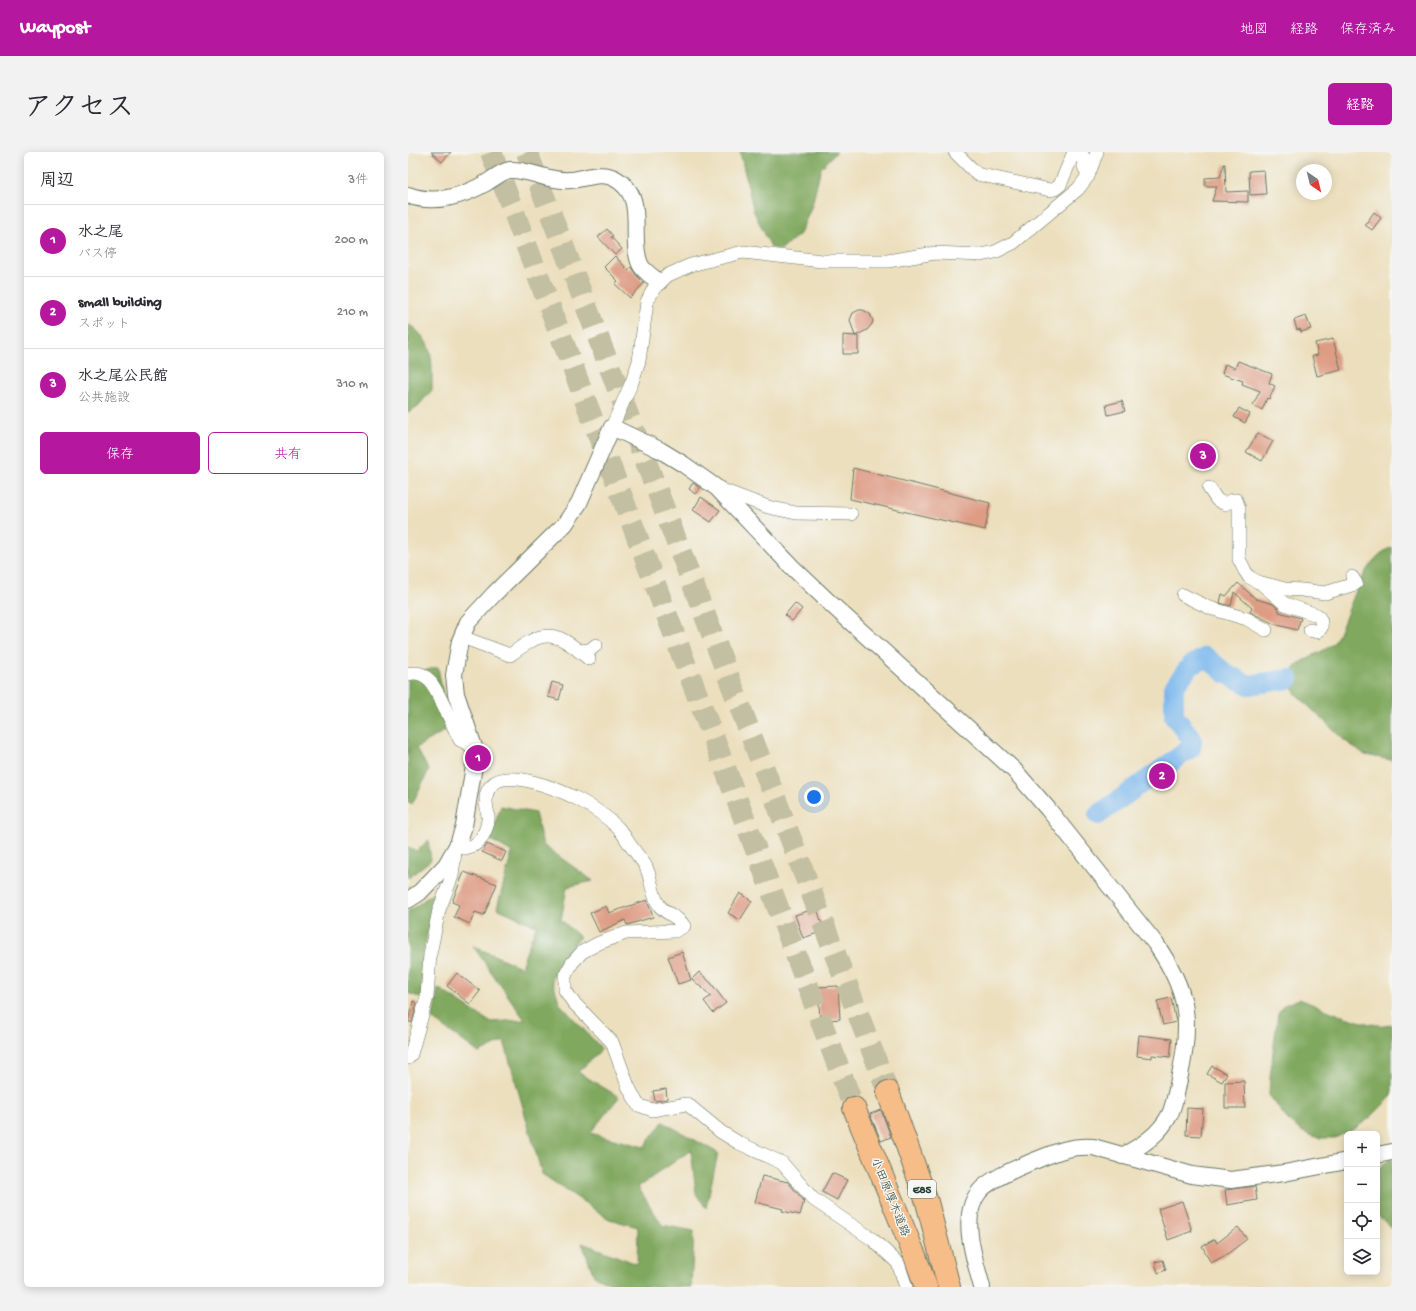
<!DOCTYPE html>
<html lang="ja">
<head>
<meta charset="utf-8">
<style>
	body { margin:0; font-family:"Gochi Hand","Klee One",sans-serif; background:#f2f2f3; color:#2b2b33 }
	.controls { position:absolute; right:12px; bottom:12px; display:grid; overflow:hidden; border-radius:6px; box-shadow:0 2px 10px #0003 }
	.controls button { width:36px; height:36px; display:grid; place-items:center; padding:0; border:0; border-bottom:1px solid #e1e1e2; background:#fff; color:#2b2b33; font:20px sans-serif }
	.compass { position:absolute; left:888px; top:12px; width:36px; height:36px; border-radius:50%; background:#fff; box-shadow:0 2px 10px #0003; rotate:145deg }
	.you { position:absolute; left:406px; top:645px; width:14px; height:14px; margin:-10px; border:3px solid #fff; border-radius:50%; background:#1a73e8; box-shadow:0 0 0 6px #1a73e833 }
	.badge { display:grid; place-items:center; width:26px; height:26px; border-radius:50%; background:#b5179e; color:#fff; font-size:13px; font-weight:700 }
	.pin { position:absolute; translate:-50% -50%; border:2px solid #fff; box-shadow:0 1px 4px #0006 }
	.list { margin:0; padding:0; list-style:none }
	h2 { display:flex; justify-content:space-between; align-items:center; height:52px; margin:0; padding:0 16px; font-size:17px }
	h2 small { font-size:13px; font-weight:400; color:#7c7c81 }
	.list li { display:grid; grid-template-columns:26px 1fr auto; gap:12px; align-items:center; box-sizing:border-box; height:72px; padding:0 16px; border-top:1px solid #e1e1e2 }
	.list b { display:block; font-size:15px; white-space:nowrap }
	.list p { margin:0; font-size:13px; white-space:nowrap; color:#7c7c81 }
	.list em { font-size:13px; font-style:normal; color:#7c7c81 }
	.actions { display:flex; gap:8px; padding:12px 16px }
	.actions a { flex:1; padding:9px 0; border:1px solid #b5179e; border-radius:6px; text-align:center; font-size:14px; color:#b5179e }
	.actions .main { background:#b5179e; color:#fff }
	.icon { flex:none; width:22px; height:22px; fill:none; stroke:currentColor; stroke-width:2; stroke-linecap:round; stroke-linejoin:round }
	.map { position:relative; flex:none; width:984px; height:1135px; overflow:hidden; border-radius:6px }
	header { display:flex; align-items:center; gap:24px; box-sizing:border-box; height:56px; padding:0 20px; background:#b5179e; color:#fff }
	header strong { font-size:19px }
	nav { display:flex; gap:22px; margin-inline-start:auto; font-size:14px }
	.intro { display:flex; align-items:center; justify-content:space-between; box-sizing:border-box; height:96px; padding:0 24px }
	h1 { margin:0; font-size:28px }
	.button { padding:10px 18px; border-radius:6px; background:#b5179e; color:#fff; font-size:14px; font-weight:700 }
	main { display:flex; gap:24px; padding:0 24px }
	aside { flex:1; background:#fff; border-radius:6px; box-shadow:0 2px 10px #0003 }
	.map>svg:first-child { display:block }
	.forest { fill:#80a85f; stroke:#50724a }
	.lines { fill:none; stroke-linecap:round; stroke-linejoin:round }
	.river { stroke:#7ab7ed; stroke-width:20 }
	.building { fill:#de9c85 }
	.trunk-tunnel { stroke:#c3bfa2; stroke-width:22; stroke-dasharray:22 11; stroke-linecap:butt }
	.minor-casing { stroke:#677664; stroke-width:14 }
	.tertiary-casing { stroke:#677664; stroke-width:18 }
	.trunk-casing { stroke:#677664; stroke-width:24 }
	.minor { stroke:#fff; stroke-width:13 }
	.tertiary { stroke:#fff; stroke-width:16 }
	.trunk { stroke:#f7bd88; stroke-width:22 }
	.labels { text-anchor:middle; stroke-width:3; stroke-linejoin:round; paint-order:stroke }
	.shield { fill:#f6f6f2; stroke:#60746d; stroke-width:1 }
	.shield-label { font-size:11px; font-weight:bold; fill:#1f3d34 }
	.street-label { font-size:12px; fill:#1f3d34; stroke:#f6f6f2 }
</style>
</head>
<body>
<header>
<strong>Waypost</strong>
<nav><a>地図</a><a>経路</a><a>保存済み</a></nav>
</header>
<div class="intro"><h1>アクセス</h1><a class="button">経路</a></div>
<main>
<aside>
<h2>周辺<small>3件</small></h2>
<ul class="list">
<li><span class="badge">1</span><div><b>水之尾</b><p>バス停</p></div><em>200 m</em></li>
<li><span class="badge">2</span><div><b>small building</b><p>スポット</p></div><em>210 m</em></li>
<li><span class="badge">3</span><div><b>水之尾公民館</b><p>公共施設</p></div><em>310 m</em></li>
</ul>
<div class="actions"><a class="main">保存</a><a>共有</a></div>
</aside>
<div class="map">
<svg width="984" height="1135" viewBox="0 0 984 1135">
	<rect width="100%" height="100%" fill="#f6f6f2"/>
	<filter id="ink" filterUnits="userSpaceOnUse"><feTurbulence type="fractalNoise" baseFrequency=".025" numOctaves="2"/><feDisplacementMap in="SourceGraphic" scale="8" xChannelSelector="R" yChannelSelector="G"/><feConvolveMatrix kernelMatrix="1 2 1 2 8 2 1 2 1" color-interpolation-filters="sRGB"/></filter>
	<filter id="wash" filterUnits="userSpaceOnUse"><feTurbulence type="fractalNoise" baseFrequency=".012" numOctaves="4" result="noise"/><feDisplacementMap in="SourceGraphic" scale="16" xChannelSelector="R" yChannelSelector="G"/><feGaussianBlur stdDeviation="0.9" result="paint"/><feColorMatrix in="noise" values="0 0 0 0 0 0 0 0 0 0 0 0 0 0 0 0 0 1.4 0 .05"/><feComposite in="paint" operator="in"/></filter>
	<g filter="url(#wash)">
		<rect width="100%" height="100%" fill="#ecdfbd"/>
		<g class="forest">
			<polygon points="332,0 429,0 413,16 404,53 392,82 372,98 363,95 346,60"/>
			<path d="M0 172C27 189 24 210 24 238L10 254 0 261Z"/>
			<path d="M984 395V608H983L957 603 936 588 887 541 881 527C883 523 885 517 888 514 896 505 921 499 927 489 943 461 951 408 984 395Z"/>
			<polygon points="30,515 35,543 46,573 8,596 21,618 4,652 0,650 0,523"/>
			<polygon points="93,654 127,661 135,693 185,729 159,735 153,768 172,785 155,804 144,828 152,852 194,897 170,920 211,945 182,981 236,995 255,970 310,1001 298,1056 288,1042 283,998 230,1035 254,1073 286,1079 283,1135 209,1135 186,1124 174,1091 229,1112 230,1075 201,1067 134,1022 96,889 71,901 25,867 30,836 82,870 117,868 65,794 113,815 128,774 89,756 104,700 81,687"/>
			<polygon points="20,688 23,708 0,726 0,695 9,699"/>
			<polygon points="33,735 24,759 15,802 13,846 0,841 0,759 7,755"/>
			<path d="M891 847C915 856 959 877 984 873V944L963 965 946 977 927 986H910L893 979 879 967 861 943 862 925 870 861 876 853Z"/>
			<polygon points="984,1006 984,1076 969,1063 969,1017"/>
		</g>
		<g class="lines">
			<polyline class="river" points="690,663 783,596 784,587 766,564 766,535 782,514 798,505 817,521 841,533 881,527"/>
		</g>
		<g id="blocks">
			<g class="building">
				<polygon points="23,0 43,0 34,10"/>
				<polygon points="816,12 817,12 818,40 840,39 840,50 804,49 809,34 797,34 797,26 812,25"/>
				<polygon points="856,18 858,42 842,43 841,19"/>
				<polygon points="966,60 973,66 964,78 957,73"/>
				<polygon points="199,77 205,84 203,85 214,97 207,103 190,85"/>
				<polygon points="207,104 220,118 223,115 228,123 236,131 222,146 207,132 210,129 196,115"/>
				<polygon points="451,158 455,158 462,162 465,169 464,172 459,178 447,184 450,184 450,202 435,202 435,183 447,184 442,168 445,161"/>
				<polygon points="898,164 903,177 893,180 892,177 889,178 886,168"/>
				<polygon points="925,187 933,218 909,224 904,204 910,203 907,191"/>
				<polygon points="830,209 864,222 861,231 867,234 861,247 859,246 854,258 845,253 852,239 834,232 835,229 814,222 817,212 827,216"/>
				<polygon points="714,249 717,259 700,263 698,253"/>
				<polygon points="831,256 842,262 837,271 826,265"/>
				<polygon points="850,281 865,289 854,309 838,300"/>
				<polygon points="804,295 802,313 786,310 790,297"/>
				<polygon points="445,316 582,351 577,378 442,347"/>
				<polygon points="285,331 292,336 287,342 281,337"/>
				<polygon points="293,345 312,358 303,370 285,358"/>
				<polygon points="830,431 848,447 865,452 871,458 871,460 893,466 889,478 866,472 842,460 844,456 826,440 823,454 812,451 814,442 818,444"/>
				<polygon points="387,451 394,457 384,469 377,463"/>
				<polygon points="144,530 155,533 151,548 140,545"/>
				<polygon points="79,692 98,700 94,709 74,700"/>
				<polygon points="56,720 89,732 76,763 67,760 62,772 46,765 51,753 44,750"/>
				<polygon points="332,741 344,749 332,768 320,761"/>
				<polygon points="239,748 245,765 219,773 217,768 191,780 182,761 198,754 201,761"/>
				<polygon points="409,756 416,779 395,786 387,763"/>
				<polygon points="274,800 283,828 270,832 260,805"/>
				<polygon points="291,820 303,831 318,851 305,861 296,849 303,844 284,827"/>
				<polygon points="49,821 72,839 62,852 39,834"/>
				<polygon points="430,834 432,867 412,869 410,835"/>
				<polygon points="763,846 768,870 755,873 749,849"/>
				<polygon points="5,849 9,851 4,871 0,869"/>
				<polygon points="731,883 764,887 762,905 744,903 744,906 729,904"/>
				<polygon points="804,914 819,922 814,930 799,922"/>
				<polygon points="836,929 837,956 817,956 817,930"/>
				<polygon points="258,937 259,947 247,949 245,939"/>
				<polygon points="779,956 795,957 793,984 778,983"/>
				<polygon points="473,958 483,985 473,989 462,962"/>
				<polygon points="424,1021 439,1028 429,1048 414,1040"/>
				<polygon points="354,1024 380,1030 396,1049 392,1063 374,1059 375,1057 347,1050"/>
				<polygon points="847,1034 849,1048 819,1053 817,1038"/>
				<polygon points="774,1049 784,1079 760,1088 750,1057"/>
				<polygon points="830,1075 839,1087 818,1103 803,1111 794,1094 807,1087 809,1091"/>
				<polygon points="755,1108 758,1118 750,1121 747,1110"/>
			</g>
		</g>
	</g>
	<g filter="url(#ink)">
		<use href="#blocks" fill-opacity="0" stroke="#677664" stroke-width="1"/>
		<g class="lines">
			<g class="trunk-tunnel">
				<polyline points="83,0 446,956"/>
				<polyline points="119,0 480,940"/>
			</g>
			<g class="minor-casing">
				<g id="minor">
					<polyline points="547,0 569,22 642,38 647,37 652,33 666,0"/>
					<polyline points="674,0 676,14 680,24"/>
					<polyline points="204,275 224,230 231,209 239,150 246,136 260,123 283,113 335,100 414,109 480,109 527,101 573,103 587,100 605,91 670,37 680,24 689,0"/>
					<polyline points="309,336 360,355 388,361 443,362"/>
					<polyline points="801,336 809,348 817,352 824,348 828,348 831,356 831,407 837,419 841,425 850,430 877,437 894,438 917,441 947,432 948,431 944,425"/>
					<path d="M855 433 877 452 909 463C913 467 914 470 913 476L909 480 902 478"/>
					<polyline points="775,443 802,456 839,467 858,478"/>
					<path d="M54 485 102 503C109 498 116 493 123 489 146 475 164 493 181 507"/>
					<polyline points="171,499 182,498 188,493"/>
					<path d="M0 522C6 520 13 521 18 525 28 532 45 575 52 588L66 595"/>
					<path d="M50 692 57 696C61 695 66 694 69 691 75 686 81 673 80 664 79 653 74 642 84 633 93 623 113 627 125 630 153 637 189 654 210 676 216 682 220 691 226 698 229 703 235 709 238 715 244 727 243 741 251 753 257 762 270 764 276 774L267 779 218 781 191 791 174 800 164 811 157 824V838L165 850 204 890 220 934 230 953 244 958 279 952 313 980 331 991 374 1011 405 1047 464 1087 490 1111 498 1135"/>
					<polyline points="0,906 3,902 19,845 22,802 31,758 44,724 47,700"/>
				</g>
			</g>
			<g class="tertiary-casing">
				<g id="tertiary">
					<path d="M0 43C26 53 55 44 78 31 85 27 94 19 102 18 121 17 141 30 162 28 176 27 193 19 206 26 241 44 220 84 232 112 235 119 245 125 251 130"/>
					<path d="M0 748 11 741 38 713 50 692 56 674 67 608 66 595 48 542 46 523 52 489 60 470 86 442 157 372 171 351 204 275 252 298 275 312 309 336 384 415 423 452 606 618 640 657 747 791C780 838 784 868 772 923 769 936 767 951 762 962 752 982 734 994 714 1004"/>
					<polyline points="969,1003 984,1000"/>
					<path d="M574 1135C567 1108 551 1065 571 1040 580 1028 607 1017 621 1011 644 1002 660 993 685 995L784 1023 823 1028 876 1021 939 1009"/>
				</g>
			</g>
			<g class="trunk-casing">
				<g id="trunk">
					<polyline points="480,940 519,1050 541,1135"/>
					<polyline points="446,956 507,1104 518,1135"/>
				</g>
			</g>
			<use href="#minor" class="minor"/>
			<use href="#tertiary" class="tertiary"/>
			<use href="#trunk" class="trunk"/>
		</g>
	</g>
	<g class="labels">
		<rect class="shield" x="500" y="1028" width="28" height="18" rx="3"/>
		<g class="shield-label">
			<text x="514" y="1041">E85</text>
		</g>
		<g class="street-label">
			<text transform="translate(483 1045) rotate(68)" y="4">小田原厚木道路</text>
		</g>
	</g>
</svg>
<div class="controls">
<button>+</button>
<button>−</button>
<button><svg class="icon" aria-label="locate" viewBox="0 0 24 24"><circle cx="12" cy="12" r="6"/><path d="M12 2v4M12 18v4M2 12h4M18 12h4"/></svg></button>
<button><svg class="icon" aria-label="layers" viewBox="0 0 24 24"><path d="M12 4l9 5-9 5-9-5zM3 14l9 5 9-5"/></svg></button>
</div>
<svg class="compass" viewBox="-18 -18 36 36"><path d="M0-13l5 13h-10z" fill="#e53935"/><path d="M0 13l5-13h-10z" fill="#7c7c81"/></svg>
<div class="you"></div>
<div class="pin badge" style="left:70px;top:606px">1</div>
<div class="pin badge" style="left:754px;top:624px">2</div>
<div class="pin badge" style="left:795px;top:304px">3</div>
</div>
</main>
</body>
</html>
